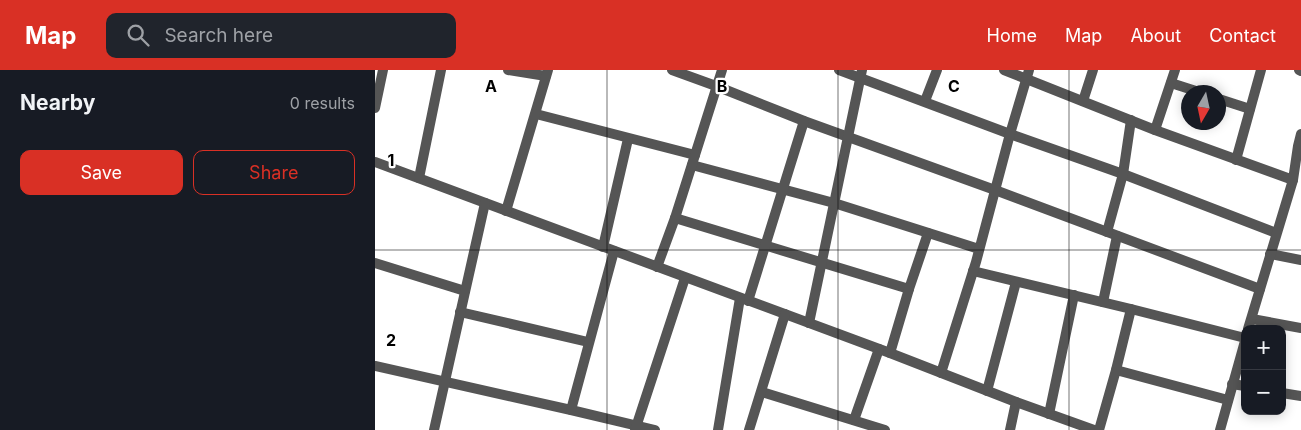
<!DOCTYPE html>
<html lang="en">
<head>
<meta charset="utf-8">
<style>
	body { margin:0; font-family:Inter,sans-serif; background:#20242c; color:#f1f3f6 }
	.controls { position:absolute; right:15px; bottom:15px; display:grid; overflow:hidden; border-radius:10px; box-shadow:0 2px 12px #0003 }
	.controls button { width:45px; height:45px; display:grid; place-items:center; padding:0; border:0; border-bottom:1px solid #363941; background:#171b24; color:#f1f3f6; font:25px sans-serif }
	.compass { position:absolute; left:806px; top:15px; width:45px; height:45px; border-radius:50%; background:#171b24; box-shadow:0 2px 12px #0003; rotate:189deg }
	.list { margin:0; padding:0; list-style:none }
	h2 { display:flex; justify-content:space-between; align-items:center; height:65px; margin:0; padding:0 20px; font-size:21px }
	h2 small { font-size:16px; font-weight:400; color:#9ea1a6 }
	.actions { display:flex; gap:10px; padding:15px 20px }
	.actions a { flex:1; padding:11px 0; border:1px solid #d93025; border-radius:10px; text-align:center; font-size:18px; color:#d93025 }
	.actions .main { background:#d93025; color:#fff }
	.icon { flex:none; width:28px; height:28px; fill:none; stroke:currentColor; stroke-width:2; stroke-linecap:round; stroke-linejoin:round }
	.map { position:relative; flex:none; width:926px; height:360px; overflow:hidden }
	header { display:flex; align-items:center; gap:30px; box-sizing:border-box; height:70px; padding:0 25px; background:#d93025; color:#fff }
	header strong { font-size:24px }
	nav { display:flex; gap:28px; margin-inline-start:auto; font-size:18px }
	.search { width:350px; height:45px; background:#20242c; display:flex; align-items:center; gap:12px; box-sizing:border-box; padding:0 18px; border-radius:10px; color:#9ea1a6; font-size:19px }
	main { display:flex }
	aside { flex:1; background:#171b24 }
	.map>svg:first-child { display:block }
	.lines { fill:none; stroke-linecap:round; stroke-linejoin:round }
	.minor { stroke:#555; stroke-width:10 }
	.grid { fill:none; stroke:#000; stroke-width:1; stroke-opacity:0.55 }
	.grid-label { font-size:16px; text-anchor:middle; font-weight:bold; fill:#000; stroke:#fff; stroke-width:4.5; stroke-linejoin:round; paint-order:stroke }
</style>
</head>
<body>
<header>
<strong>Map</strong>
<div class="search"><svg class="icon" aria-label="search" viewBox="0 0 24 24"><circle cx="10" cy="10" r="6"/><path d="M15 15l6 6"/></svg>Search here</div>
<nav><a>Home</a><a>Map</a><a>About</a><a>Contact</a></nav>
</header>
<main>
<aside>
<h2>Nearby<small>0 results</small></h2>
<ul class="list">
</ul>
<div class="actions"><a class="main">Save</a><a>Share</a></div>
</aside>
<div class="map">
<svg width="926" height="360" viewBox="0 0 926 360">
	<rect width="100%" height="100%" fill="#fff"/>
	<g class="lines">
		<g class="minor">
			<polyline points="133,0 171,6"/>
			<polyline points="297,0 341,16 429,51 620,120 885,219"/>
			<polyline points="464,0 635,64 748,104 901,163"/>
			<polyline points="629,0 780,60 918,110"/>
			<polyline points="924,0 926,1"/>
			<polyline points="796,13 824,22"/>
			<polyline points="844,29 875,39"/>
			<polyline points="550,31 562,0"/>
			<polyline points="708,31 718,0"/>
			<polyline points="0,38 8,0"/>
			<polyline points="161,44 320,85"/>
			<polyline points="780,60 800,0"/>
			<polyline points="861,90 886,0"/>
			<polyline points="0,92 515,283 641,332 719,360"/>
			<polyline points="317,95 459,133 604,179"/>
			<polyline points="44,108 66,0"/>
			<polyline points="131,141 173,0"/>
			<polyline points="300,148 534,219"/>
			<polyline points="732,162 748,104 756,50"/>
			<polyline points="228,177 253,69"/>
			<polyline points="895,184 926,190"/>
			<polyline points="0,193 90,221"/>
			<polyline points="282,197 300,148 347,0"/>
			<polyline points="598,201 756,239 870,268"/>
			<polyline points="373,231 429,51"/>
			<polyline points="728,232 742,166"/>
			<polyline points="85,242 213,272"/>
			<polyline points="877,249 926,258"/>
			<polyline points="434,253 487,0"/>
			<polyline points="873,259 918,110 923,76 926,64"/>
			<polyline points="515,283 534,219 553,163"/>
			<polyline points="0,296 196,340 280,360"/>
			<polyline points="741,300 853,330"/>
			<polyline points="566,303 601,192 635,64 654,0"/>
			<polyline points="857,314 870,316"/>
			<polyline points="612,321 641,212"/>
			<polyline points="387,322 510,360"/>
			<polyline points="907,323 926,326"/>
			<polyline points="196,340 239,181"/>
			<polyline points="674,344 699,225"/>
			<polyline points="479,350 504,279"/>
			<polyline points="59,360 110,133"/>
			<polyline points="260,360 310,208"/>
			<polyline points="343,360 365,228"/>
			<polyline points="374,360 410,244"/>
			<polyline points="635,360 641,332"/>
			<polyline points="724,360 741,300 756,239"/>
			<polyline points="845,360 870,271"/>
		</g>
	</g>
	<path class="grid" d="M232 0V360M463 0V360M694 0V360M0 180H926"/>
	<g class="grid-label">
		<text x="116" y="22">A</text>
		<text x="347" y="22">B</text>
		<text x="579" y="22">C</text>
		<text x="16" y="96">1</text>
		<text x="16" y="276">2</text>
	</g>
</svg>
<div class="controls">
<button>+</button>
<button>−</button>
</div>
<svg class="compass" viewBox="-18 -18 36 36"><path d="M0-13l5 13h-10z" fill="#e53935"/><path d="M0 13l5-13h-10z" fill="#9ea1a6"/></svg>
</div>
</main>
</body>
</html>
